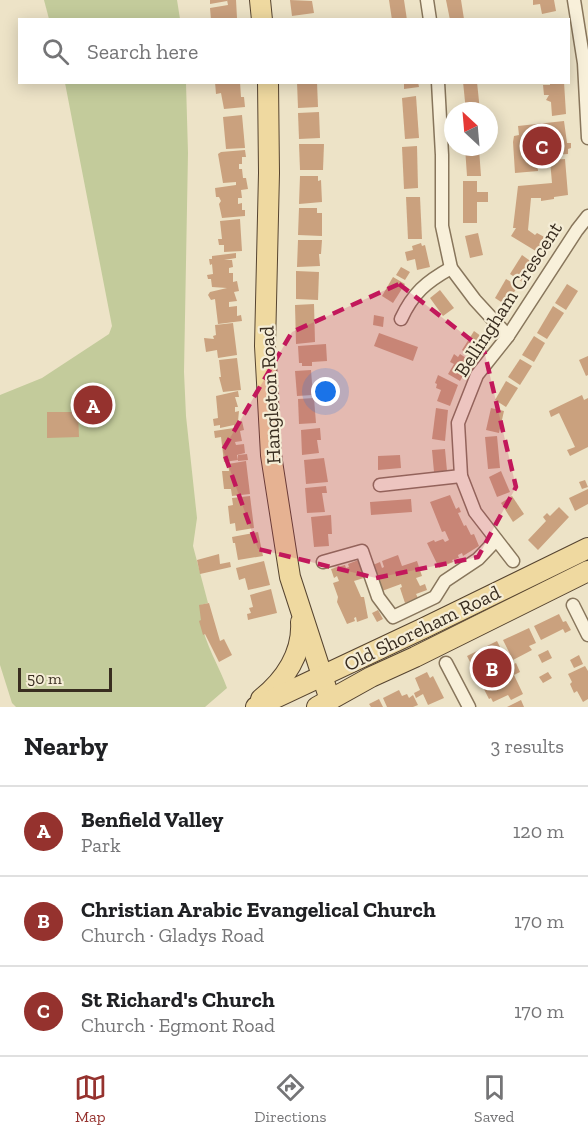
<!DOCTYPE html>
<html lang="en">
<head>
<meta charset="utf-8">
<style>
	body { margin:0; font-family:"Zilla Slab",serif; background:#f6f6f6; color:#202124 }
	.compass { position:absolute; left:444px; top:102px; width:54px; height:54px; border-radius:50%; background:#fff; box-shadow:0 3px 15px #0003; rotate:334deg }
	.scale { position:absolute; left:18px; bottom:15px; width:94px; box-sizing:border-box; padding-left:6px; border:3px solid #392d20; border-top:0; font-size:16px; line-height:21px; white-space:nowrap; color:#392d20; -webkit-text-stroke:4px #f5edd6; paint-order:stroke }
	.you { position:absolute; left:326px; top:392px; width:21px; height:21px; margin:-15px; border:4px solid #fff; border-radius:50%; background:#1a73e8; box-shadow:0 0 0 9px #1a73e833 }
	.badge { display:grid; place-items:center; width:39px; height:39px; border-radius:50%; background:#95322e; color:#fff; font-size:20px; font-weight:700 }
	.pin { position:absolute; translate:-50% -50%; border:3px solid #fff; box-shadow:0 2px 6px #0006 }
	.list { margin:0; padding:0; list-style:none }
	h2 { display:flex; justify-content:space-between; align-items:center; height:78px; margin:0; padding:0 24px; font-size:26px }
	h2 small { font-size:20px; font-weight:400; color:#757577 }
	.list li { display:grid; grid-template-columns:39px 1fr auto; gap:18px; align-items:center; box-sizing:border-box; height:90px; padding:0 24px; border-top:2px solid #e0e0e0 }
	.list b { display:block; font-size:22px; white-space:nowrap }
	.list p { margin:0; font-size:20px; white-space:nowrap; color:#757577 }
	.list em { font-size:20px; font-style:normal; color:#757577 }
	.icon { flex:none; width:33px; height:33px; fill:none; stroke:currentColor; stroke-width:2; stroke-linecap:round; stroke-linejoin:round }
	.map { position:relative; flex:none; width:588px; height:707px; overflow:hidden }
	.search { position:absolute; background:#fff; box-shadow:0 3px 15px #0003; left:18px; right:18px; top:18px; height:66px; display:flex; align-items:center; gap:15px; box-sizing:border-box; padding:0 21px; border-radius:0px; color:#757577; font-size:22px }
	.sheet { height:348px; background:#fff }
	nav { display:flex; justify-content:space-around; align-items:center; box-sizing:border-box; height:84px; border-top:2px solid #e0e0e0; background:#fff; font-size:16px; color:#757577 }
	nav a { display:grid; justify-items:center; gap:3px }
	nav .on { color:#95322e }
	.map>svg:first-child { display:block }
	.green { fill:#c3cb9b }
	.building { fill:#caa17e }
	.lines { fill:none; stroke-linecap:round; stroke-linejoin:round }
	.street-casing { stroke:#88765c; stroke-width:15 }
	.primary-casing { stroke:#564430; stroke-width:22 }
	.street { stroke:#f8f0da; stroke-width:12 }
	.primary { stroke:#efd9a0; stroke-width:20 }
	.marked { fill:#c2185b; fill-opacity:0.2; stroke:#c2185b; stroke-width:4.5; stroke-dasharray:12 8; stroke-linejoin:round }
	.labels { text-anchor:middle; stroke-width:4.5; stroke-linejoin:round; paint-order:stroke }
	.street-label { font-size:20px; fill:#392d20; stroke:#f5edd6 }
</style>
</head>
<body>
<div class="map">
<svg width="588" height="707" viewBox="0 0 588 707">
	<rect width="100%" height="100%" fill="#ede3c7"/>
	<g class="green">
		<polygon points="44,0 177,0 180,19 49,19"/>
		<path d="M65 83H186L188 153 184 372 186 416 197 518 193 546 208 603 201 605 203 620 201 621C205 644 219 666 227 688L205 707H16L12 703 0 665V395L42 378 109 334 112 326Z"/>
	</g>
	<g class="building">
		<polygon points="210,0 227,0 227,1 210,4"/>
		<polygon points="227,0 236,0 237,18 211,20 210,8 228,5"/>
		<polygon points="290,0 312,1 314,13 292,16"/>
		<polygon points="389,0 404,0 407,20 392,20"/>
		<polygon points="446,0 461,0 464,19 450,20"/>
		<polygon points="533,0 554,0 556,11 542,14 540,4 533,5"/>
		<polygon points="215,82 240,82 241,97 244,97 245,107 224,109 221,93 216,94"/>
		<polygon points="297,82 317,82 318,107 298,108"/>
		<polygon points="404,82 418,82 419,87 404,89"/>
		<polygon points="463,82 477,82 480,111 466,111"/>
		<polygon points="550,82 564,82 566,114 552,116 551,102 546,100 549,95 544,95 543,85 550,85"/>
		<polygon points="416,96 419,138 405,139 402,98"/>
		<polygon points="319,112 320,138 299,139 298,113"/>
		<polygon points="242,115 245,148 226,149 223,117"/>
		<polygon points="564,121 567,143 571,143 571,148 568,149 568,154 537,156 538,171 515,173 513,142 514,136 519,135 518,126"/>
		<polygon points="299,144 324,144 323,170 300,170"/>
		<polygon points="417,146 418,188 404,189 402,147"/>
		<polygon points="465,147 484,147 484,149 479,149 481,176 467,176"/>
		<polygon points="245,150 246,157 242,157 242,164 239,164 239,169 242,169 243,178 246,178 248,189 241,190 242,198 238,198 238,204 242,203 242,210 245,210 245,216 222,218 219,204 221,201 219,197 216,197 215,188 236,185 236,182 223,183 218,154 221,152"/>
		<polygon points="565,159 568,195 554,197 554,199 541,201 541,198 531,198 528,230 535,235 537,233 548,239 539,253 511,236 516,228 513,228 518,186 552,183 550,160"/>
		<polygon points="300,176 318,176 318,181 321,180 322,202 299,204"/>
		<polygon points="463,181 477,181 477,192 488,192 488,202 477,202 477,223 463,223"/>
		<polygon points="406,197 420,197 422,239 408,239"/>
		<polygon points="299,208 317,208 317,213 322,213 322,236 298,235"/>
		<polygon points="240,219 242,251 224,252 224,245 219,245 218,239 222,239 220,221"/>
		<polygon points="478,233 483,255 470,258 465,236"/>
		<polygon points="298,240 322,240 321,254 319,254 320,266 297,267"/>
		<polygon points="421,243 422,246 425,245 430,267 417,270 415,259 407,261 405,252 413,250 412,246"/>
		<polygon points="236,253 236,258 224,260 232,260 233,267 229,268 229,273 233,273 233,282 237,281 239,291 234,292 237,301 229,302 229,307 237,306 237,316 241,315 242,321 218,324 215,299 211,300 208,295 210,292 227,288 212,287 211,279 208,279 207,275 213,274 212,264 210,265 209,259 212,259 212,256"/>
		<polygon points="522,255 533,263 522,282 510,274"/>
		<polygon points="401,267 410,272 405,280 396,275"/>
		<polygon points="296,271 319,272 318,300 296,299"/>
		<polygon points="393,277 405,284 393,303 382,296"/>
		<polygon points="506,279 518,286 506,305 495,298"/>
		<polygon points="567,284 578,291 566,310 555,303"/>
		<polygon points="440,290 454,308 443,316 430,298"/>
		<polygon points="314,304 315,342 296,344 295,305"/>
		<polygon points="553,306 564,313 547,339 537,333"/>
		<polygon points="374,315 384,317 383,327 373,325"/>
		<polygon points="233,323 237,355 218,358 217,350 206,352 204,338 214,339 213,336 216,335 215,325"/>
		<polygon points="474,331 485,339 473,358 462,350"/>
		<polygon points="379,333 418,347 413,361 374,346"/>
		<polygon points="534,336 545,343 534,362 522,355"/>
		<polygon points="326,344 327,361 312,362 312,366 302,366 302,363 299,363 298,346"/>
		<polygon points="454,354 458,357 460,354 471,361 460,381 448,374 454,364 450,362"/>
		<polygon points="588,356 588,375 586,376 579,360"/>
		<polygon points="237,358 241,390 223,392 219,377 221,377 219,360"/>
		<polygon points="520,359 532,366 520,385 508,377"/>
		<polygon points="311,370 313,395 297,396 295,371"/>
		<polygon points="438,375 458,385 450,406 437,401 441,390 436,388 437,384 435,383"/>
		<polygon points="506,381 518,388 506,407 495,400"/>
		<polygon points="238,391 239,397 235,397 238,407 235,407 235,412 239,411 238,421 242,421 244,430 240,431 242,441 235,442 236,445 244,444 245,453 237,455 238,460 224,462 221,437 215,438 214,431 234,428 234,425 220,428 220,425 214,426 213,419 218,418 216,396"/>
		<polygon points="582,395 584,400 588,398 588,447 570,456 567,450 575,447 559,413 551,417 549,411"/>
		<polygon points="314,398 316,423 299,424 298,399"/>
		<polygon points="436,408 448,410 445,441 432,439"/>
		<polygon points="491,408 504,411 499,433 486,430"/>
		<polygon points="47,412 78,412 79,437 47,438"/>
		<polygon points="320,428 321,440 317,440 319,453 302,455 301,430"/>
		<polygon points="497,436 500,468 488,469 485,437"/>
		<polygon points="445,449 447,471 434,472 432,450"/>
		<polygon points="247,454 248,460 238,461 238,455"/>
		<polygon points="400,455 401,468 378,470 378,456"/>
		<polygon points="324,458 328,482 306,484 304,460"/>
		<polygon points="246,461 250,494 232,496 231,489 224,489 222,471 229,471 228,464"/>
		<polygon points="501,471 510,492 497,497 489,477"/>
		<polygon points="585,480 588,487 582,489 579,482"/>
		<polygon points="326,486 327,493 322,493 325,512 307,513 305,488"/>
		<polygon points="588,489 588,504 575,511 569,498"/>
		<polygon points="450,495 456,509 459,507 461,512 458,513 464,526 466,525 471,535 474,534 479,546 463,556 462,553 458,555 459,558 452,560 453,562 439,568 427,543 434,540 435,542 443,539 445,542 449,540 445,531 442,532 430,502"/>
		<polygon points="250,496 254,528 236,531 235,523 230,524 228,506 233,505 232,498"/>
		<polygon points="512,496 524,514 513,522 501,503"/>
		<polygon points="411,499 412,512 371,515 370,502"/>
		<polygon points="559,507 569,517 538,550 528,540 546,521 543,517 547,513 550,516"/>
		<polygon points="331,515 332,534 328,534 329,546 314,547 311,517"/>
		<polygon points="258,532 263,556 238,560 235,543 233,543 232,537"/>
		<polygon points="219,554 220,564 230,562 231,567 200,574 197,560"/>
		<polygon points="398,555 402,566 417,561 422,576 416,578 420,586 425,584 427,590 416,594 418,598 405,603 400,588 402,587 401,584 382,591 373,565 380,562 382,568 384,567 382,561"/>
		<polygon points="361,559 367,577 354,581 361,597 364,597 368,618 357,622 356,617 354,618 355,621 347,624 337,602 338,597 333,583 339,581 337,576 334,578 331,569 345,565 346,568 349,567 348,564"/>
		<polygon points="264,561 270,585 248,590 245,578 239,580 236,568"/>
		<polygon points="271,589 277,613 248,620 247,614 251,613 249,608 253,607 250,595"/>
		<polygon points="209,603 220,641 224,639 232,655 219,662 205,634 203,635 199,621 201,620 199,605"/>
		<polygon points="378,610 383,619 377,622 372,613"/>
		<polygon points="559,614 563,622 566,621 571,630 565,633 563,629 541,640 534,626"/>
		<polygon points="529,628 536,643 529,646 532,650 513,660 503,640"/>
		<polygon points="497,641 506,659 502,661 504,665 508,663 510,666 516,663 520,672 514,675 512,670 506,673 508,678 514,675 523,694 511,700 508,695 493,702 491,698 489,699 467,656"/>
		<polygon points="548,650 552,658 542,663 538,655"/>
		<polygon points="579,655 583,664 574,668 570,660"/>
		<polygon points="585,666 588,671 588,699 583,702 577,691 574,693 570,684 572,682 568,674"/>
		<polygon points="427,672 430,678 433,676 444,698 428,705 423,694 416,698 414,693 420,690 415,678"/>
		<polygon points="548,672 552,678 543,683 539,677"/>
		<polygon points="399,690 402,696 407,694 409,698 413,695 418,705 413,707 387,707 383,698"/>
		<polygon points="379,699 383,707 371,707 369,704"/>
		<polygon points="521,700 524,707 507,707"/>
	</g>
	<g class="lines">
		<g class="street-casing">
			<g id="street">
				<polyline points="427,0 430,20"/>
				<polyline points="574,0 584,63 588,138"/>
				<polyline points="438,82 442,155 442,226 451,268 475,300 508,336"/>
				<path d="M401 319C413 293 426 282 451 268"/>
				<polyline points="380,485 461,476"/>
				<polyline points="513,561 475,512 461,476 458,423 477,375 508,336 577,230 588,216"/>
				<polyline points="323,562 362,551 378,597 393,617 435,597 445,581 478,559 496,540"/>
				<polyline points="573,605 588,635"/>
				<polyline points="446,663 469,707"/>
			</g>
		</g>
		<g class="primary-casing">
			<g id="primary">
				<polyline points="260,0 262,20"/>
				<polyline points="268,82 269,173 265,346 271,455 290,577 330,700"/>
				<path d="M261 699C285 680 303 653 301 622"/>
				<polyline points="256,707 424,628 588,548"/>
				<polyline points="317,707 371,677 415,657 588,571"/>
			</g>
		</g>
		<use href="#street" class="street"/>
		<use href="#primary" class="primary"/>
	</g>
	<path class="marked" d="M399 284 484 350 516 487 478 557 376 578 258 549 223 450 292 332Z"/>
	<g class="labels">
		<g class="street-label">
			<text transform="translate(508 299) rotate(-57)" y="7">Bellingham Crescent</text>
			<text transform="translate(270 395) rotate(-93)" y="7">Hangleton Road</text>
			<text transform="translate(422 628) rotate(-26)" y="7">Old Shoreham Road</text>
		</g>
	</g>
</svg>
<svg class="compass" viewBox="-18 -18 36 36"><path d="M0-13l5 13h-10z" fill="#e53935"/><path d="M0 13l5-13h-10z" fill="#757577"/></svg>
<div class="scale">50 m</div>
<div class="you"></div>
<div class="pin badge" style="left:93px;top:405px">A</div>
<div class="pin badge" style="left:492px;top:668px">B</div>
<div class="pin badge" style="left:542px;top:146px">C</div>
<div class="search"><svg class="icon" aria-label="search" viewBox="0 0 24 24"><circle cx="10" cy="10" r="6"/><path d="M15 15l6 6"/></svg>Search here</div>
</div>
<section class="sheet">
<h2>Nearby<small>3 results</small></h2>
<ul class="list">
<li><span class="badge">A</span><div><b>Benfield Valley</b><p>Park</p></div><em>120 m</em></li>
<li><span class="badge">B</span><div><b>Christian Arabic Evangelical Church</b><p>Church · Gladys Road</p></div><em>170 m</em></li>
<li><span class="badge">C</span><div><b>St Richard's Church</b><p>Church · Egmont Road</p></div><em>170 m</em></li>
</ul>
</section>
<nav>
<a class="on"><svg class="icon" aria-label="map" viewBox="0 0 24 24"><path d="M3 6l6-2 6 2 6-2v14l-6 2-6-2-6 2zM9 4v14M15 6v14"/></svg>Map</a>
<a><svg class="icon" aria-label="directions" viewBox="0 0 24 24"><path d="M12 3l9 9-9 9-9-9zM9 14v-3h6M13 9l2 2-2 2"/></svg>Directions</a>
<a><svg class="icon" aria-label="saved" viewBox="0 0 24 24"><path d="M7 4h10v16l-5-4-5 4z"/></svg>Saved</a>
</nav>
</body>
</html>
